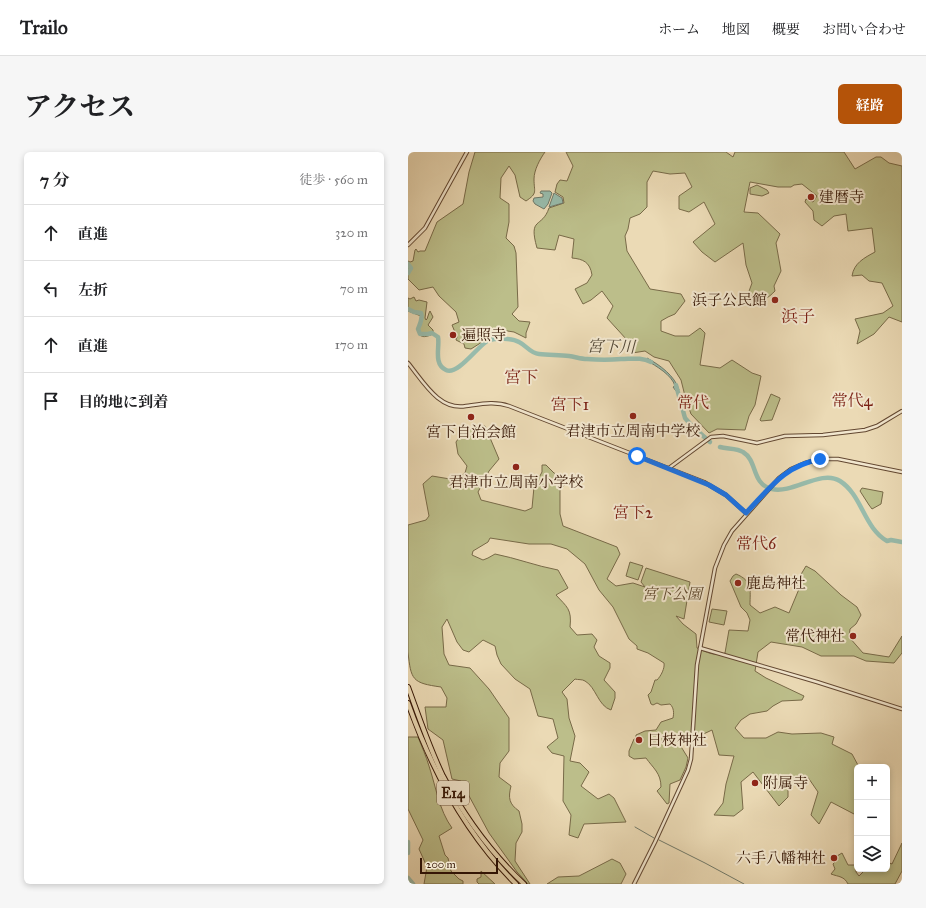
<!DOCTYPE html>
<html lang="ja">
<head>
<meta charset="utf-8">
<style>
	body { margin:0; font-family:"IM FELL Great Primer","Noto Serif JP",serif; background:#f6f6f6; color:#202124 }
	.controls { position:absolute; right:12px; bottom:12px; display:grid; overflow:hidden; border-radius:6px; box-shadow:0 2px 6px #0003 }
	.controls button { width:36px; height:36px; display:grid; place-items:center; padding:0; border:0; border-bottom:1px solid #e0e0e0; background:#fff; color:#202124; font:20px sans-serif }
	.scale { position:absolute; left:12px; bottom:10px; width:78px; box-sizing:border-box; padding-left:4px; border:2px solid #351605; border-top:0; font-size:11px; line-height:14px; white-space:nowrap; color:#351605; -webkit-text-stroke:3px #f2e7cf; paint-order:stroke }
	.stop { position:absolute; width:12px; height:12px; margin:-9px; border:3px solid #1a73e8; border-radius:50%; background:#fff }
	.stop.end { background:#1a73e8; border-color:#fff; box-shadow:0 1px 4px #0008 }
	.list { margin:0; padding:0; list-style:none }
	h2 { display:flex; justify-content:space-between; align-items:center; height:52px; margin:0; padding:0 16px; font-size:17px }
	h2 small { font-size:13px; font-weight:400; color:#757577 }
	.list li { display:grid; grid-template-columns:26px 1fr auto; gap:12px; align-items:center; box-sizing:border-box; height:56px; padding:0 16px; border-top:1px solid #e0e0e0 }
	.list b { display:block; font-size:15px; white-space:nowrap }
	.list em { font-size:13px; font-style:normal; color:#757577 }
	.icon { flex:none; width:22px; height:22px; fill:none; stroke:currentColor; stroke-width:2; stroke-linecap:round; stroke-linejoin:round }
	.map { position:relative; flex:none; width:494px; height:732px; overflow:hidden; border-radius:6px }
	header { display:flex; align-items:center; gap:24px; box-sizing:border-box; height:56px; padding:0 20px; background:#fff; border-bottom:1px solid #e0e0e0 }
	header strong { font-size:19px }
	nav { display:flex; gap:22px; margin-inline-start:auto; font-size:14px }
	.intro { display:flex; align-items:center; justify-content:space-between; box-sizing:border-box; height:96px; padding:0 24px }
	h1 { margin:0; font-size:28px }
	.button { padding:10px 18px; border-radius:6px; background:#b45309; color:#fff; font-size:14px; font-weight:700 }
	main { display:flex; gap:24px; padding:0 24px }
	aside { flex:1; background:#fff; border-radius:6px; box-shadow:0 2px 6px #0003 }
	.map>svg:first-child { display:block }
	.green { fill:#bcbe8a; stroke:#786a48 }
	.water { fill:#98bbab; stroke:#707969 }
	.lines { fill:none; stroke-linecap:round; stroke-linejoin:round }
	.stream { stroke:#707969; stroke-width:1 }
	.river { stroke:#98bbab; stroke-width:4.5 }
	.minor-casing { stroke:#624731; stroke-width:4.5 }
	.highway-casing { stroke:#351605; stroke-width:6 }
	.minor { stroke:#f2e7cf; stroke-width:2.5 }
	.highway { stroke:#ebdab5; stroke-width:4 }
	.route { stroke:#1a73e8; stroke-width:5 }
	.poi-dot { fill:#8f2418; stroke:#f2e7cf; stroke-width:1.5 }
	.labels { text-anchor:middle; stroke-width:4; stroke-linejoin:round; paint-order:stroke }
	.shield { fill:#f2e7cf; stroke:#6e5542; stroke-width:1 }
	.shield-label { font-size:14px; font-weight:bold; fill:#351605 }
	.poi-label { font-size:15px; fill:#351605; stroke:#f2e7cf; text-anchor:start }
	.park-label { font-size:15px; font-style:italic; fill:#5e482d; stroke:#f2e7cf }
	.water-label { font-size:16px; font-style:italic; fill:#534837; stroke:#f2e7cf }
	.neighbourhood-label { font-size:16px; fill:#7a1f14; stroke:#f2e7cf }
	.quarter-label { font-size:17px; fill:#7a1f14; stroke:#f2e7cf }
</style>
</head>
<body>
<header>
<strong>Trailo</strong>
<nav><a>ホーム</a><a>地図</a><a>概要</a><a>お問い合わせ</a></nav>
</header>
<div class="intro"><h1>アクセス</h1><a class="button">経路</a></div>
<main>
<aside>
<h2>7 分<small>徒歩 · 560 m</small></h2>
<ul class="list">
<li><svg class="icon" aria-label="ahead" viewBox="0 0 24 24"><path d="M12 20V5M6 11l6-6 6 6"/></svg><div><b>直進</b></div><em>320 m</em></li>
<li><svg class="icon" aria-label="left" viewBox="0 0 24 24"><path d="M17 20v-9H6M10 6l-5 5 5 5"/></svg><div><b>左折</b></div><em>70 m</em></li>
<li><svg class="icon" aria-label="ahead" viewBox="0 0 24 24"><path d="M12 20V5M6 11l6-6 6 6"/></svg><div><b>直進</b></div><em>170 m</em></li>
<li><svg class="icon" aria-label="arrive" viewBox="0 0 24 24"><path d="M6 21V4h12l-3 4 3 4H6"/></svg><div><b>目的地に到着</b></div></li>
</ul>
</aside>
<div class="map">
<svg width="494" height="732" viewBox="0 0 494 732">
	<rect width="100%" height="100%" fill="#ebdab5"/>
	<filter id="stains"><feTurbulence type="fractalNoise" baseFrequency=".005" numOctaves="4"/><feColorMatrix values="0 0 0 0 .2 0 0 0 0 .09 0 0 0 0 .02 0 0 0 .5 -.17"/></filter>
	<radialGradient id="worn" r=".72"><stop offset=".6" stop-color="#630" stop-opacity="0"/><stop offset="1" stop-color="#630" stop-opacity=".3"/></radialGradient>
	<g class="green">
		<path d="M67 0H137C132 7 126 18 126 27 126 40 130 41 118 49L112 45 107 23 101 14 93 26 92 46 101 52V70L98 86 106 94 108 101 110 155 104 162 111 169 122 170 118 181V186L106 180 93 178 63 197 57 196 56 192 48 188 49 185 44 173 51 170 48 160 31 144 25 135 11 138 0 127V109L2 110 5 109 7 98 8 97 10 100 12 99H17L29 70 55 52 61 20Z"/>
		<path d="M158 0H318L325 5 327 0H436L447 17 468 5H473L481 11 494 14V170L481 165 466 182 449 192 452 179 447 167 475 161 485 154 474 131 461 129 454 123 444 124C446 111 456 106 467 100L464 76 440 79 438 62 426 64 414 74 406 68 405 59 397 50 398 47 405 50 409 44 394 32 386 33 383 35H370L342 30 336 60 350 61 372 82 368 91 373 119 366 134 367 139C355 151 354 148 340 142L344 131 338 113 335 91 307 110 294 100 285 90 307 72 296 50 281 60 271 57V44L284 35 277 21 262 22 245 19 239 30V55L232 62 222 66 220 77 217 84 219 99 242 137 273 142 277 149 267 162 260 165 253 169V179L267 184H281L292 176 297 181 292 213 312 216 324 208 344 221 353 224 347 253 341 264 337 278 309 277 301 281 283 262 278 248 273 228 261 209 246 205 237 199 224 201 218 198 219 188 199 166 205 154 194 139 183 148 175 152 167 137 179 131 184 123C182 110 175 107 164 106L166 87 151 83 147 98 129 96C120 64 134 77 141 56L156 51 155 45 147 40 149 32 152 28 159 29 165 14Z"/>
		<polygon points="349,33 359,38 361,41 354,44 342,42 342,36"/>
		<path d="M6 145 8 149 11 148 19 150 17 166 18 168 19 167 21 161 22 159 25 165 20 173 25 178V182C6 191 11 175 13 164L0 159V146L2 147Z"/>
		<polygon points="363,242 372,246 372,247 364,268 353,269 352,268"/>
		<path d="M77 274 91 307 81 319 70 340 73 348 117 359 124 356 126 335 134 320V313H138L146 321 158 327 159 331 152 337V362L155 374 209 395 212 402 199 427 208 434 225 431 237 435 233 430 238 416 282 430 276 467 268 464 275 472 288 482 289 496C298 500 308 505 317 501L321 478 340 479 342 468 339 461 333 455 322 429 325 424 328 422C345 429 342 438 342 453L352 461 367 455 381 461 391 437 389 429 398 414 407 419 433 443 449 455 453 463 448 472 442 477 441 485 455 501 481 505 494 484V501L486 511 458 509 446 504H413L394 495 363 490 350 500 347 519 358 526 396 544 394 548 374 549 365 554 359 559 342 562 333 568 327 576 336 586H358L370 580 384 582 413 581 426 585 424 592 444 602 451 615H449V661L446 662 423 650 411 672 403 663 410 640 399 624 380 633V645L371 654 345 620 333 630 335 657 326 664 306 663 315 651 318 632 326 604 311 603 304 578 272 593 280 606 278 615 272 628 262 632 261 651 259 652 249 639 253 635C253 621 245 616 238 606L226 607 221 604V599L226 587H228V583L237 579 248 578 253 570 265 566C266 561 266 556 262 552L253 553 249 551 245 553 243 552 240 543 243 540 247 528H249C253 524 257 516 256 511L240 501 229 497V494L221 487 205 455 191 438 177 412 159 397 143 392H121L82 386 80 390 65 399 64 403 75 408 80 406 87 402C108 406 128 414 150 418L160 436 148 443C159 455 164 457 162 475L169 483 184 482 189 488 186 495 191 504 202 511V516L196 528 207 540V546L203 558C190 554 188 535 177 529 174 527 170 528 167 527L154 540 159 547 161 566 167 584 162 609 172 611 181 620 173 634 190 647 201 642 206 646 218 670 176 672 170 686 161 683 163 663 155 649 156 604 144 601 139 595 150 586 145 567 130 564 122 537 107 527 93 512 89 503 87 494 75 488 61 500 55 498 49 490 39 467 34 475 36 502 41 513 62 516 81 537 101 566V599L92 611 91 625 103 634C100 646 101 652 111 659L114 672V680L108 691 107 709 122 732H120L109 720 81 681 53 629 44 627 35 588 20 577 17 555H38L39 546 33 535C4 531 3 528 0 500V373L18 368 21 364 15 332 24 324 48 328 57 321 59 314 50 302 48 290 57 277H62Z"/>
		<polygon points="454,336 475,340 473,352 464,357 461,353 452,339"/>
		<polygon points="222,410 235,414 230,428 218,424"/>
		<polygon points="304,457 319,459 316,473 301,470"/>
		<path d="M0 585H10C14 595 18 604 21 614 28 635 31 658 44 676L31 684 37 703 40 706 43 719 51 727 55 729V732H16L19 715 11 697 15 688 0 657Z"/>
		<path d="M494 691V719L487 732H440C436 724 431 725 423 722L427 717 425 712 430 707 429 704 434 701 440 713H447L448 720 451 724 458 717H468L470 718V717H479V710L484 712Z"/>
		<polygon points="204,707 212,711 218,722 213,732 139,732 150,725 171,724"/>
		<polygon points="73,719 87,732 71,732 69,730 69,727 73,725"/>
	</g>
	<g class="water">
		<polygon points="133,39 142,39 144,41 140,52 136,57 127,52 125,49 126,46 135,45 135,42 132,41"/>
		<polygon points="146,41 154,46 155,51 141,55"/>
		<path d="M239 206C252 213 267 224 271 238L268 239 265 235 267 234C264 223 248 214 238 208Z"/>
	</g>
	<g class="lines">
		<g class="stream">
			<polyline points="227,675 246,686"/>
			<polyline points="251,688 297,711 336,732"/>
		</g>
		<g class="river">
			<polyline points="0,112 3,116 0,121"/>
			<path d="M0 157 6 160 13 161C15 166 12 172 10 177L12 182H20L24 181 30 185C32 195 25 212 38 218 50 224 71 192 81 188 89 186 104 186 111 190 119 194 122 201 131 202 141 203 151 203 161 204 168 205 173 207 179 207 191 208 202 208 213 207 224 207 233 205 243 210"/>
			<polyline points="268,233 277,266 285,275 302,290"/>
			<path d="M312 295C319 297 329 296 335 300 350 309 343 332 364 337 385 342 413 317 432 329 454 343 456 376 479 389L483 388 494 390"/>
			<polyline points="0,690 0,701"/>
			<polyline points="0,726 5,732"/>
		</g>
		<g class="minor-casing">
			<g id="minor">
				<polyline points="0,93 17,76 59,0"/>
				<path d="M0 211C15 229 31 259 58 254 73 252 87 249 101 254L296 330 318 343 338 361"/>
				<polyline points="261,316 303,285 315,284 349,291 377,284 415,283 457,278 469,274 494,259"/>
				<polyline points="292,496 409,530 494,557"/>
				<polyline points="226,732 247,690 280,618 283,607 289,513 307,416 316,393 324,379 371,326 383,317 397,311 412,307 430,307 494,320"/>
			</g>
		</g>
		<g class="highway-casing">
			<g id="highway">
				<path d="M0 535C11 565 21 595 35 624 56 664 83 701 116 732"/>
				<path d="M0 551C24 619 57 681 108 732"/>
			</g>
		</g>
		<use href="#minor" class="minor"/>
		<use href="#highway" class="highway"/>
	</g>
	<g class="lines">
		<path class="route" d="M229 304 301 333 318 343 338 361C363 335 375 315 412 307"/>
	</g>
	<g class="poi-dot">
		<circle cx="403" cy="45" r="4"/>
		<circle cx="367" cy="148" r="4"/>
		<circle cx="45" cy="183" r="4"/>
		<circle cx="225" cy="264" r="4"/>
		<circle cx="63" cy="265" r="4"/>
		<circle cx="108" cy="315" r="4"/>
		<circle cx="330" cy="431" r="4"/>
		<circle cx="445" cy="484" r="4"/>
		<circle cx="231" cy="588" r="4"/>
		<circle cx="347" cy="631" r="4"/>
		<circle cx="426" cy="706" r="4"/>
	</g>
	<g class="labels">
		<rect class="shield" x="29" y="629" width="32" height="24" rx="3"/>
		<g class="shield-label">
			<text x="45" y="646">E14</text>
		</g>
		<g class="poi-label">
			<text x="411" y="50">建暦寺</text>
			<text x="359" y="153" text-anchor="end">浜子公民館</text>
			<text x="53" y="188">遍照寺</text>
			<text x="225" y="284" text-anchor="middle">君津市立周南中学校</text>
			<text x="63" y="285" text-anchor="middle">宮下自治会館</text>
			<text x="108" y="335" text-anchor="middle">君津市立周南小学校</text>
			<text x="338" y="436">鹿島神社</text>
			<text x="437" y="489" text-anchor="end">常代神社</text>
			<text x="239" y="593">日枝神社</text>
			<text x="355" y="636">附属寺</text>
			<text x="418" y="711" text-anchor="end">六手八幡神社</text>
		</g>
		<g class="park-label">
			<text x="264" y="447">宮下公園</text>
		</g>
		<g class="water-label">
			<text transform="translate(203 194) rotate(1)" y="6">宮下川</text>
		</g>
		<g class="neighbourhood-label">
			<text x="444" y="254">常代4</text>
			<text x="285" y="256">常代</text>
			<text x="162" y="258">宮下1</text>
			<text x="225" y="366">宮下2</text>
			<text x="348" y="397">常代6</text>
		</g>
		<g class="quarter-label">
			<text x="390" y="170">浜子</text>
			<text x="113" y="231">宮下</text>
		</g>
	</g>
	<rect width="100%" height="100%" filter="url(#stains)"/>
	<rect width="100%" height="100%" fill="url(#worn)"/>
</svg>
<div class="controls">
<button>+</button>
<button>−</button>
<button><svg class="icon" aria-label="layers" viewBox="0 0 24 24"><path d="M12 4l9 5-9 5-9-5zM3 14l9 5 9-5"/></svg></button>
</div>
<div class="scale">200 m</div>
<div class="stop" style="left:229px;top:304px"></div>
<div class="stop end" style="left:412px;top:307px"></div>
</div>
</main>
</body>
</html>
